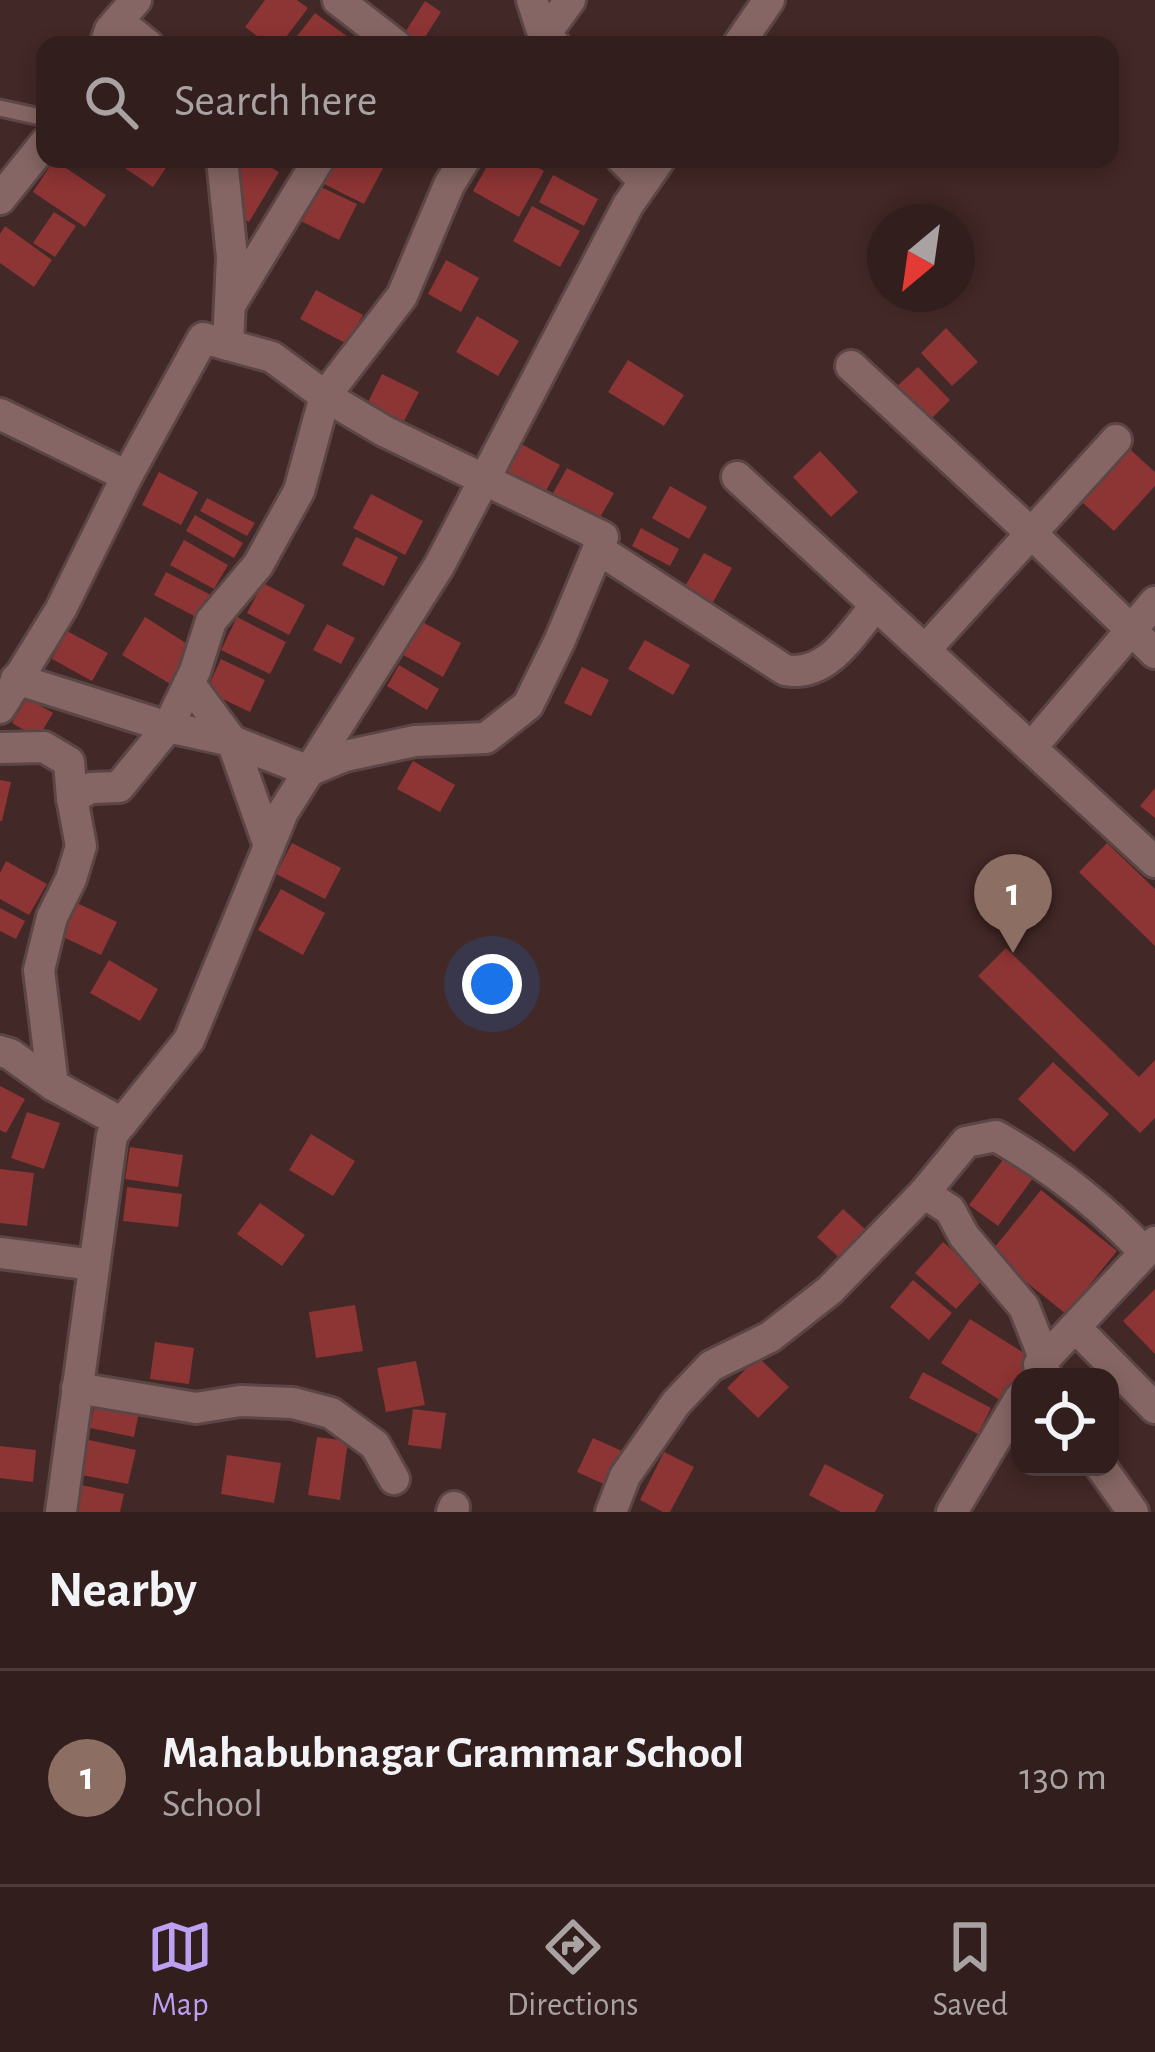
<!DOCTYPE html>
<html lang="en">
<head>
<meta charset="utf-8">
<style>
	body { margin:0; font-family:"Alegreya Sans",sans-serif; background:#3a2725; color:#f1f3f6 }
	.controls { position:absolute; right:36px; bottom:36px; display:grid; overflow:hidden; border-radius:24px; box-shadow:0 6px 18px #0003 }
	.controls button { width:108px; height:108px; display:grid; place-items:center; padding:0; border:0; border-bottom:3px solid #4d3c3b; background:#321e1c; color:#f1f3f6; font:60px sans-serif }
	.compass { position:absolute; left:867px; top:204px; width:108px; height:108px; border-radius:50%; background:#321e1c; box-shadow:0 6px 18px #0003; rotate:209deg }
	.you { position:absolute; left:492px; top:984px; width:42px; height:42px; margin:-30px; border:9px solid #fff; border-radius:50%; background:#1a73e8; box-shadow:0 0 0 18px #1a73e833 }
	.badge { display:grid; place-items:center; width:78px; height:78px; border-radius:50%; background:#bca0f2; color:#fff; font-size:39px; font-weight:700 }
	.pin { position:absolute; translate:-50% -99px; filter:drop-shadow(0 3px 6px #0008) }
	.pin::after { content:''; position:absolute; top:63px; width:42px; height:36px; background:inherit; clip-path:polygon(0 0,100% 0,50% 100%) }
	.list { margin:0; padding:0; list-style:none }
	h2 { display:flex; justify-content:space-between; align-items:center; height:156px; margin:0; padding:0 48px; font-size:51px }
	h2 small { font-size:39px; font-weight:400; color:#a8a2a3 }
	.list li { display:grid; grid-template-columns:78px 1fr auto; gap:36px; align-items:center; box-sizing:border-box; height:216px; padding:0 48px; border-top:3px solid #4d3c3b }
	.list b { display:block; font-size:45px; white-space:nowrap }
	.list p { margin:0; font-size:39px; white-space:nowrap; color:#a8a2a3 }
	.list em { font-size:39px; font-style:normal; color:#a8a2a3 }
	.icon { flex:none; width:66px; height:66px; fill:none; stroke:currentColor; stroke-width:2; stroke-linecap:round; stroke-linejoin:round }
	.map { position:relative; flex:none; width:1155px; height:1512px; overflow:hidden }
	.search { position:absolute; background:#321e1c; box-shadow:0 6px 18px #0003; left:36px; right:36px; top:36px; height:132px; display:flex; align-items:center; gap:30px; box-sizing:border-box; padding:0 42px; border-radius:24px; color:#a8a2a3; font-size:45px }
	.sheet { height:372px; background:#321e1c }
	nav { display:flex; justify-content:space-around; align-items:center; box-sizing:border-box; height:168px; border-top:3px solid #4d3c3b; background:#321e1c; font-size:33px; color:#a8a2a3 }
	nav a { display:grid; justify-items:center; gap:6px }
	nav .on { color:#bca0f2 }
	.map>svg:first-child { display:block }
	.building { fill:#8d3434 }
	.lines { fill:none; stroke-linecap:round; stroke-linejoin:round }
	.service-casing { stroke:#5c4645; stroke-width:21 }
	.minor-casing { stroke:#5c4645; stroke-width:36 }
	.service { stroke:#856664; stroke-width:15 }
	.minor { stroke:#856664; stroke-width:30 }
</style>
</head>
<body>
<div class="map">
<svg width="1155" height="1512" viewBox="0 0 1155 1512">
	<rect width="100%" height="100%" fill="#422826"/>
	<g class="building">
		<polygon points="265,0 297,0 308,8 280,45 269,45 245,27"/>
		<polygon points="425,1 441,12 420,45 414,45 402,37"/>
		<polygon points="315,13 359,45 290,45"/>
		<polygon points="132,159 172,159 153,187 125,168"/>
		<polygon points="240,159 256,159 279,172 249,222 215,202"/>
		<polygon points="321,159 365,159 383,168 364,204 312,178"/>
		<polygon points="491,159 522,159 544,171 519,217 473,191"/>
		<polygon points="54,160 106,195 85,227 33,192"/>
		<polygon points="553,175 598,199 584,226 539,202"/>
		<polygon points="308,181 357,204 339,240 291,216"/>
		<polygon points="532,206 580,231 560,267 513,241"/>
		<polygon points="54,212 76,226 55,257 33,243"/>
		<polygon points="5,226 52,260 34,287 0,263 0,234"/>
		<polygon points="446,260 479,278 461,312 428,294"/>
		<polygon points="316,290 363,315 347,344 300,319"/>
		<polygon points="477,316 519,341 498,376 456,352"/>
		<polygon points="946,328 978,362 952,386 921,353"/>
		<polygon points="628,360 684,395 664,426 608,392"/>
		<polygon points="918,367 950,400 928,422 895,388"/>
		<polygon points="382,374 419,392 404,421 367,404"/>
		<polygon points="514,440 560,465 542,498 496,473"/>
		<polygon points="1122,442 1155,472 1155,486 1114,531 1074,495"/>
		<polygon points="820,451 858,492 831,517 793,477"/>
		<polygon points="567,468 614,493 594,528 548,502"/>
		<polygon points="159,472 198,492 181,525 142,505"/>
		<polygon points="670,486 707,507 689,539 652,518"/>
		<polygon points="371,494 423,521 405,555 353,528"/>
		<polygon points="207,498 255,523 247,536 200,511"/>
		<polygon points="195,515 243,543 234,558 186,531"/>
		<polygon points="641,528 679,549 670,566 632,546"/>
		<polygon points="356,537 398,557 384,586 342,565"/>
		<polygon points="184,540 228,565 214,589 170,565"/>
		<polygon points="704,553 732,568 712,604 684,588"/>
		<polygon points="166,572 211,595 198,618 154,595"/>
		<polygon points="263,583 305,605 289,635 247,613"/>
		<polygon points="145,617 200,652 177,688 122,655"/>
		<polygon points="237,617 286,642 270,674 221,650"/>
		<polygon points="417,619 461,643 443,677 398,652"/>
		<polygon points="327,624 355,638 341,664 313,650"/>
		<polygon points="67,631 108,653 92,681 52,659"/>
		<polygon points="645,640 690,665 673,695 628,669"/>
		<polygon points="221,659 265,680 250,712 206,691"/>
		<polygon points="399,665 439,689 427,710 387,686"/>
		<polygon points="582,667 609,680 591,716 564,703"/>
		<polygon points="27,698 53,713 38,738 12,723"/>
		<polygon points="413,761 455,785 440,812 397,789"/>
		<polygon points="0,780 11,782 2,821 0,821"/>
		<polygon points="1155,788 1155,818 1140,806"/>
		<polygon points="292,843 341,868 325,899 276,874"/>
		<polygon points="1107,843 1155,889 1155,946 1079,872"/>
		<polygon points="6,861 47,884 29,915 0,899 0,873"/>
		<polygon points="281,889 325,913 303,955 258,930"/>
		<polygon points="77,903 117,922 101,955 61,936"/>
		<polygon points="0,908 25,921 16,939 0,931"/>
		<polygon points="1006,948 1139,1077 1155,1060 1155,1118 1140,1133 978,976"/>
		<polygon points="109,960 158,989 140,1021 90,993"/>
		<polygon points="1053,1062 1109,1114 1074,1152 1018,1099"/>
		<polygon points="0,1086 25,1099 6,1133 0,1130"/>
		<polygon points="27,1112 60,1123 44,1169 11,1158"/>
		<polygon points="311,1134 355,1161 333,1196 289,1170"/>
		<polygon points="130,1147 183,1155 178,1187 125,1179"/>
		<polygon points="1005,1157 1033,1178 998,1226 969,1205"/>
		<polygon points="0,1169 34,1173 27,1226 0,1223"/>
		<polygon points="127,1187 182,1194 178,1227 123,1221"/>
		<polygon points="1041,1190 1117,1251 1066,1314 990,1253"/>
		<polygon points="260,1203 305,1235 282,1266 237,1234"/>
		<polygon points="843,1209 889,1251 863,1280 817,1237"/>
		<polygon points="943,1242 984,1278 956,1309 915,1273"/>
		<polygon points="913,1280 952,1313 929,1340 890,1307"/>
		<polygon points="1155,1289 1155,1354 1123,1321"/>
		<polygon points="355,1305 363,1351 316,1358 309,1312"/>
		<polygon points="970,1319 1032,1358 1003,1402 941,1363"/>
		<polygon points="155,1342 194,1348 189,1384 150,1379"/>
		<polygon points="758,1357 789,1387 758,1418 727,1388"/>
		<polygon points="416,1361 425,1405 386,1412 377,1368"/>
		<polygon points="923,1372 991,1408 978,1434 909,1398"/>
		<polygon points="97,1393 141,1402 134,1437 90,1428"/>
		<polygon points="413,1409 446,1413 441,1449 408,1445"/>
		<polygon points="317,1437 348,1441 340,1500 308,1495"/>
		<polygon points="593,1438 631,1455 615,1489 577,1472"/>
		<polygon points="84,1439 136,1450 128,1484 77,1474"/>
		<polygon points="0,1446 36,1450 33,1482 0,1478"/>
		<polygon points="664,1452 694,1467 670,1512 663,1512 640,1500"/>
		<polygon points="227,1455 281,1463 274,1503 221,1494"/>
		<polygon points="825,1464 884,1495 875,1512 841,1512 809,1495"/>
		<polygon points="81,1485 124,1494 120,1512 75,1512"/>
	</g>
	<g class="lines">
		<g class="service-casing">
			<polyline id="service" points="0,108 45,118"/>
		</g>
		<g class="minor-casing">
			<g id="minor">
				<polyline points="338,0 396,45"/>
				<polyline points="532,0 541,28 555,45"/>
				<polyline points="118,21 148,45"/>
				<polyline points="546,33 570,0"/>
				<polyline points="105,45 110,30 136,0"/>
				<polyline points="738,45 769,0"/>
				<polyline points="222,159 232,257 228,345"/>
				<polyline points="622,159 644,181"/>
				<polyline points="0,199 45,143"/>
				<polyline points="232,302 319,159"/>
				<polyline points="851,366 1031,533 1155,653"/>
				<polyline points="0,414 127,476"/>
				<polyline points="737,477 1155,862"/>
				<path d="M598 549 785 670C828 678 852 633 876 605"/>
				<polyline points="925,650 1116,440"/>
				<polyline points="16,679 168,727 119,787 91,788 72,798"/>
				<polyline points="189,683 232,741 168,727 195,671 211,621 258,565 299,491 325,396 402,296 449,185 465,159"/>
				<polyline points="0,708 61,609 127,476 203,338 272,357 325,396 384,431 603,537 560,640 528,705 486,738 415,741 345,756 309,771 232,741 269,846"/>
				<polyline points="0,748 44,747 69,762 72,798 81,846 71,879 52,917 39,970 53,1085"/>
				<polyline points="1031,748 1155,602"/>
				<polyline points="0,1051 10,1054 53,1085 122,1123"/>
				<polyline points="924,1193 950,1210 964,1236 1024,1307 1045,1360"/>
				<polyline points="0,1253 94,1265"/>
				<polyline points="1076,1328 1155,1408"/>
				<polyline points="1046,1374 1039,1365 1155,1242"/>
				<polyline points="77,1388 196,1408 240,1401 293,1403 331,1413 375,1445 394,1479"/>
				<polyline points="1101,1467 1133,1512"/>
				<polyline points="61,1512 112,1135 189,1040 283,812 439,566 628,205 660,159"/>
				<polyline points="452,1512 454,1507"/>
				<path d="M611 1512 625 1476 676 1403 711 1366 770 1337 830 1290 924 1193 966 1142 996 1136C1052 1168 1100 1204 1144 1252"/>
				<polyline points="952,1512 1020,1398"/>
			</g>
		</g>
		<use href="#service" class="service"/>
		<use href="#minor" class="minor"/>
	</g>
</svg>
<div class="controls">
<button><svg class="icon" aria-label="locate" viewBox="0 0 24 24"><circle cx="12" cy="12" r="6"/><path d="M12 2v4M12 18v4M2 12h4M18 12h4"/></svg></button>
</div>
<svg class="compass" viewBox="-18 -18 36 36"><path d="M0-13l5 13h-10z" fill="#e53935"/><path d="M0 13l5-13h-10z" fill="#a8a2a3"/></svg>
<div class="you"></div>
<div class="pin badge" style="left:1013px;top:953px;background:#8d6e63">1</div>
<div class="search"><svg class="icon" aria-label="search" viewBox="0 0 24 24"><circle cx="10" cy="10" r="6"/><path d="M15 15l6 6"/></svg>Search here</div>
</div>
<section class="sheet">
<h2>Nearby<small></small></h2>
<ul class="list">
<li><span class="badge" style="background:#8d6e63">1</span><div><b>Mahabubnagar Grammar School</b><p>School</p></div><em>130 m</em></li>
</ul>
</section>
<nav>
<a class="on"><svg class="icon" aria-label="map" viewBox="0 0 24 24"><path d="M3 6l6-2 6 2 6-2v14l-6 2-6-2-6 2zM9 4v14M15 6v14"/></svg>Map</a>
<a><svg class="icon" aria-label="directions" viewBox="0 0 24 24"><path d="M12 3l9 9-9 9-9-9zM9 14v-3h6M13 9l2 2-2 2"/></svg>Directions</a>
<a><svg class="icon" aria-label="saved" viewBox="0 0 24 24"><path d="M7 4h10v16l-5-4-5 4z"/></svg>Saved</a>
</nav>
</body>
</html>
